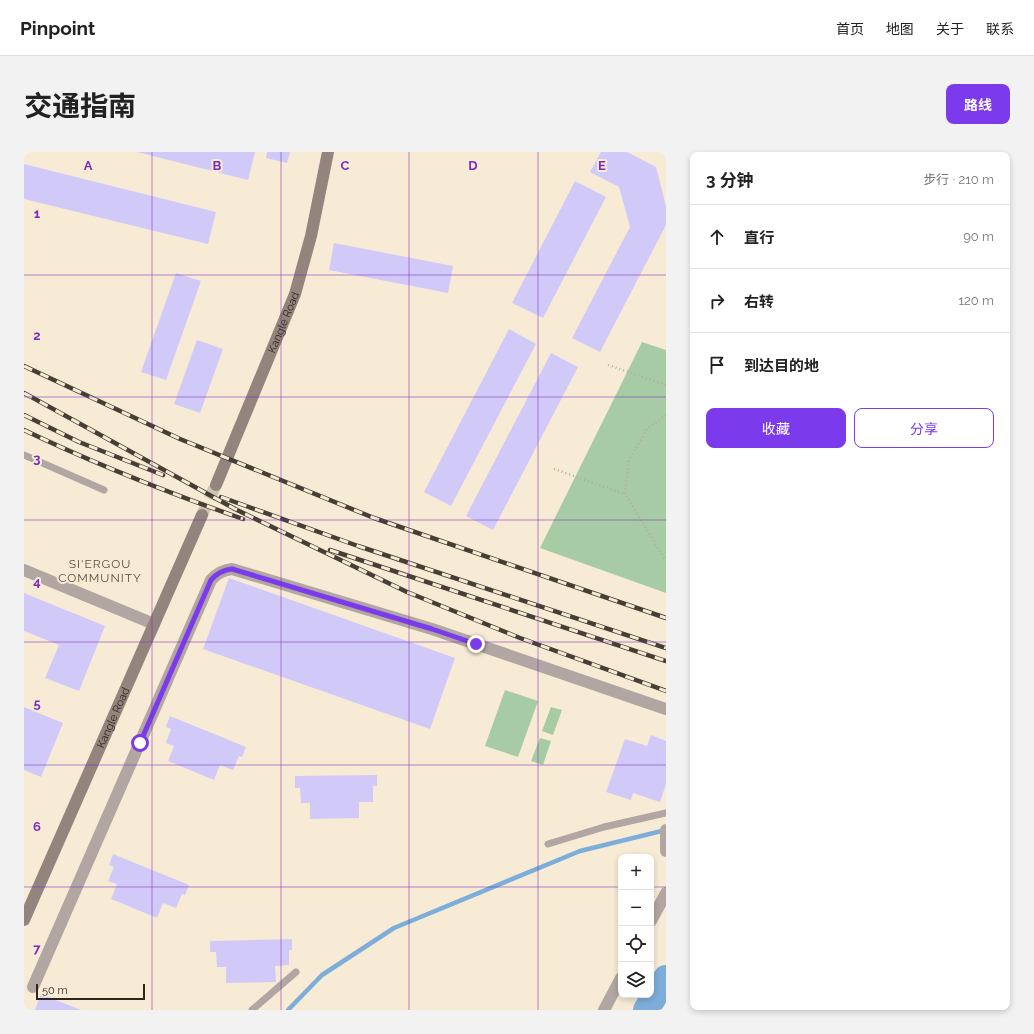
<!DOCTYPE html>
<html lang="zh">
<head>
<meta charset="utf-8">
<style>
	body { margin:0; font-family:Raleway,"Noto Sans SC",sans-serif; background:#f2f2f2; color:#222 }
	.controls { position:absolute; right:12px; bottom:12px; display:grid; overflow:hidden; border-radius:8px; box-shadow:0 2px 6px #0003 }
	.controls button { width:36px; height:36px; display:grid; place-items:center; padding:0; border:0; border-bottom:1px solid #e0e0e0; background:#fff; color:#222; font:20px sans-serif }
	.scale { position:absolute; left:12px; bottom:10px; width:109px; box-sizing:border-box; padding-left:4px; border:2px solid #2c271f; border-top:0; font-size:11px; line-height:14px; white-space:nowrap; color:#2c271f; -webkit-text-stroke:3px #f7ebd5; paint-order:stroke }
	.stop { position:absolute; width:12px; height:12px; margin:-9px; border:3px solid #7c3aed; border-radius:50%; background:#fff }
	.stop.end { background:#7c3aed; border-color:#fff; box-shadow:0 1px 4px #0008 }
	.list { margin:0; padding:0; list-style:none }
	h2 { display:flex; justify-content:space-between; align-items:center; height:52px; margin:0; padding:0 16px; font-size:17px }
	h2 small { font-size:13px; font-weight:400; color:#767676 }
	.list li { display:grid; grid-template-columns:26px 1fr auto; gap:12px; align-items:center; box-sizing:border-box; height:64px; padding:0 16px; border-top:1px solid #e0e0e0 }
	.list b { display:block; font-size:15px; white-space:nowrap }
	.list em { font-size:13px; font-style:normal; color:#767676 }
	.actions { display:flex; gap:8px; padding:12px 16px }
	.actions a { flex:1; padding:9px 0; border:1px solid #7c3aed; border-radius:8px; text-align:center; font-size:14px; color:#7c3aed }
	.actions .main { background:#7c3aed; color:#fff }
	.icon { flex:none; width:22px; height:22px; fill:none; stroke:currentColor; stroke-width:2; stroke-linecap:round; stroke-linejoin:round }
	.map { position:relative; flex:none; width:642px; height:858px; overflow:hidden; border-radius:8px }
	header { display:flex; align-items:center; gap:24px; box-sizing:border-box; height:56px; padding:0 20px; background:#fff; border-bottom:1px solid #e0e0e0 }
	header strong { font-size:19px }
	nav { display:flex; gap:22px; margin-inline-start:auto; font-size:14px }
	.intro { display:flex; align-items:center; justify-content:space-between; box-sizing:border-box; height:96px; padding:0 24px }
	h1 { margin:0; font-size:28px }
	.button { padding:10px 18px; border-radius:8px; background:#7c3aed; color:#fff; font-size:14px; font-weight:700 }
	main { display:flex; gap:24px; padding:0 24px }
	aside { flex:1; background:#fff; border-radius:8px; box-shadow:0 2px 6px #0003 }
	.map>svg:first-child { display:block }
	.green { fill:#a7cca5 }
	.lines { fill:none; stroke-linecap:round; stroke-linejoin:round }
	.stream { stroke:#7daed9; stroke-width:4.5 }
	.river { stroke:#7daed9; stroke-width:26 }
	.building { fill:#d1caf9 }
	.secondary-tunnel { stroke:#cec4b1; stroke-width:12; stroke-dasharray:12 6; stroke-linecap:butt }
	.path { stroke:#b6ac9b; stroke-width:2.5; stroke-dasharray:1 3; stroke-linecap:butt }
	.service { stroke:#b1a6a2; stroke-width:7 }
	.minor { stroke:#b1a6a2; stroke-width:12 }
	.tertiary { stroke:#b1a6a2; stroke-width:12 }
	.secondary { stroke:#94847e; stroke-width:12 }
	.rail-casing { stroke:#453f35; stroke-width:4.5 }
	.rail { stroke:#f7ebd5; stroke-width:3; stroke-dasharray:9; stroke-linecap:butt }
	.route { stroke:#7c3aed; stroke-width:5 }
	.grid { fill:none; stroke:#7b2cbf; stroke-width:1; stroke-opacity:0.55 }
	.labels { text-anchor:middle; stroke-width:4; stroke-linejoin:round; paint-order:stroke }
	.street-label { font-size:11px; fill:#2c271f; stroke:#f7ebd5 }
	.neighbourhood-label { font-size:12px; letter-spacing:1px; fill:#5a503e; stroke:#f7ebd5 }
	.grid-label { font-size:13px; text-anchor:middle; font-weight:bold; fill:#7b2cbf; stroke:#f7ebd5; stroke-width:4; stroke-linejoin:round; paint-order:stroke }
</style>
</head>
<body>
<header>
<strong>Pinpoint</strong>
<nav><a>首页</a><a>地图</a><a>关于</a><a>联系</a></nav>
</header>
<div class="intro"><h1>交通指南</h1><a class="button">路线</a></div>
<main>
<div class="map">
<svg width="642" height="858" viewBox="0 0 642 858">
	<rect width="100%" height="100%" fill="#f7ebd5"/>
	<g class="green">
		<polygon points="618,190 642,198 642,441 516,396"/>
		<polygon points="481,538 514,549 494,605 461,594"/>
		<polygon points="527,555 538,558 529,583 518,579"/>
		<polygon points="516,586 527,589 519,613 507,609"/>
	</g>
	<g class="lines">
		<polyline class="stream" points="264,858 298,823 370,776 556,699 642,678"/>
		<polyline class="river" points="622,858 642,826"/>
	</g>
	<g class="building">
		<polygon points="113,0 231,0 224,28"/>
		<polygon points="243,0 266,0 263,11 242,6"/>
		<polygon points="577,0 603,0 632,15 642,54 642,73 576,200 548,186 606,75 595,35 566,20"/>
		<polygon points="0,12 192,60 184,92 0,47"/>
		<polygon points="551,29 582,45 519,166 488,151"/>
		<polygon points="310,91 429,114 424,141 305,118"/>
		<polygon points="152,121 177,129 142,228 117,220"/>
		<polygon points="485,177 512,192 427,354 400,340"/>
		<polygon points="173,188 199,197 176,261 150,252"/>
		<polygon points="527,201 554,215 469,378 442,364"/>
		<polygon points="205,426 431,506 406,577 179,497"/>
		<polygon points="0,441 81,474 55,539 21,526 35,493 0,479"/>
		<polygon points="0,555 39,571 17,625 0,618"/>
		<polygon points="146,564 222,595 218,605 215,604 209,618 196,613 190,628 144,609 150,594 142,591 147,577 142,575"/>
		<polygon points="627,583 642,589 642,632 636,650 609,641 607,648 582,640 601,587 623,594"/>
		<polygon points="353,623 353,634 349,634 349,650 335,650 335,666 286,667 286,651 277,651 276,636 271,636 271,624"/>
		<polygon points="89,702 165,733 161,743 158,742 152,756 139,751 133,766 87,747 93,732 84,729 90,715 85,713"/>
		<polygon points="268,787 268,798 265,798 265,813 251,814 252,830 202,831 202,815 193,815 192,800 186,800 186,789"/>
		<polygon points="17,842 57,858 11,858"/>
	</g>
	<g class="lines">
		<polyline class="secondary-tunnel" points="178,363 192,333"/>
		<g class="path">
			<polyline points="584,213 642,233"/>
			<polyline points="642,263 623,277 605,308 601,342 642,409"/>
			<polyline points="530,317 601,342"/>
		</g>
		<g class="service">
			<polyline points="0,303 80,338"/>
			<polyline points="524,692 580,675 642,661"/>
			<polyline points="228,858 272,820"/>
		</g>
		<g class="minor">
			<polyline points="642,678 642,699"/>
			<polyline points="627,769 642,741"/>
			<path d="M9 835 187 428C193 421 199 418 208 417L408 477 642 557"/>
			<polyline points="580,858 597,826"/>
		</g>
		<polyline class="tertiary" points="0,418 130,472"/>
		<g class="secondary">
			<path id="s1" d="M192 333 271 142 287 84 304 0"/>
			<path id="s2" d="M0 768 178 363"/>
		</g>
		<g class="rail-casing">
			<g id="rail">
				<polyline points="0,214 156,287 350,366 642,466"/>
				<polyline points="0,241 211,357 383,440 496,486 642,539"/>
				<polyline points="0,263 55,290 139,323"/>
				<path d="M0 278C71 312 145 341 219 367"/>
				<polyline points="197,345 334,394 642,496"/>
				<polyline points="306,398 642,509"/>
			</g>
		</g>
		<use href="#rail" class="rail"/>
	</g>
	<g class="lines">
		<path class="route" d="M116 591 187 428C193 421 199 418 208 417L408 477 452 492"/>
	</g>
	<path class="grid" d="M128 0V858M257 0V858M385 0V858M514 0V858M0 123H642M0 245H642M0 368H642M0 490H642M0 613H642M0 735H597M627 735H642"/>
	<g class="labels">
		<g class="street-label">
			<text dy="4" stroke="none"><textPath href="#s1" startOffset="176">Kangle Road</textPath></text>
			<text dy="4" stroke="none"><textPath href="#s2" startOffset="221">Kangle Road</textPath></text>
		</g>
		<g class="neighbourhood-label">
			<text x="76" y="416">SI'ERGOU<tspan x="76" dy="14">COMMUNITY</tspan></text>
		</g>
	</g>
	<g class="grid-label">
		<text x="64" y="18">A</text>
		<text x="193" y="18">B</text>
		<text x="321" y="18">C</text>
		<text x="449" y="18">D</text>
		<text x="578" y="18">E</text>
		<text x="13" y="66">1</text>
		<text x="13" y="188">2</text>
		<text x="13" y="311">3</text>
		<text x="13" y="434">4</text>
		<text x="13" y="556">5</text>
		<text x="13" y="679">6</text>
		<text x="13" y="801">7</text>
	</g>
</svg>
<div class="controls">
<button>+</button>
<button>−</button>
<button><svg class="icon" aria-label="locate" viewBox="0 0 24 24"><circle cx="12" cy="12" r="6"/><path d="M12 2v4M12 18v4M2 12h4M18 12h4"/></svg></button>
<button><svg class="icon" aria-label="layers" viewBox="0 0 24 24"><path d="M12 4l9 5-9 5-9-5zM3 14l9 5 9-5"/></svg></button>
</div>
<div class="scale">50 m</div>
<div class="stop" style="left:116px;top:591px"></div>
<div class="stop end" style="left:452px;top:492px"></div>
</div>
<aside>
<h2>3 分钟<small>步行 · 210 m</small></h2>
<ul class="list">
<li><svg class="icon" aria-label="ahead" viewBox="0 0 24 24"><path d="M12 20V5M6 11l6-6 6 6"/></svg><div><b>直行</b></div><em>90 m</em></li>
<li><svg class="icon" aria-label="right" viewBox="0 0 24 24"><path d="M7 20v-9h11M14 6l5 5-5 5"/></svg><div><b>右转</b></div><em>120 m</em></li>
<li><svg class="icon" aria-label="arrive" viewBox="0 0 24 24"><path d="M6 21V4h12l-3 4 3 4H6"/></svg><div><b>到达目的地</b></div></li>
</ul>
<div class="actions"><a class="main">收藏</a><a>分享</a></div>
</aside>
</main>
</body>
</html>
